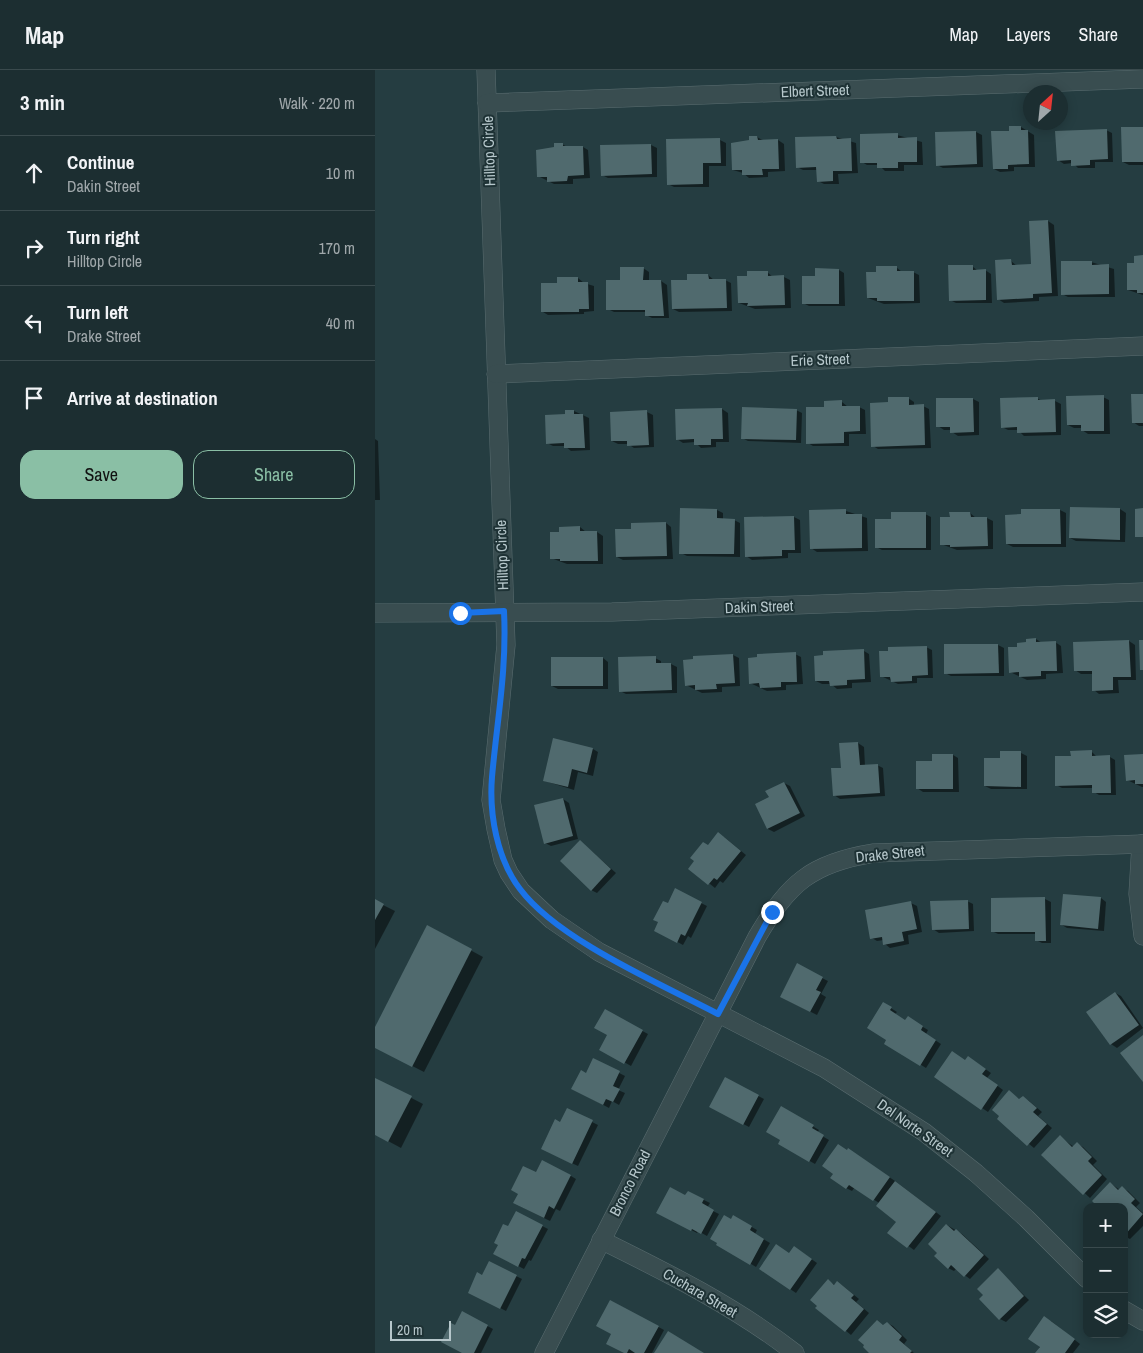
<!DOCTYPE html>
<html lang="en">
<head>
<meta charset="utf-8">
<style>
	body { margin:0; font-family:"Archivo Narrow",sans-serif; background:#293a3d; color:#f1f3f6 }
	.controls { position:absolute; right:15px; bottom:15px; display:grid; overflow:hidden; border-radius:10px; box-shadow:0 2px 12px #0003 }
	.controls button { width:45px; height:45px; display:grid; place-items:center; padding:0; border:0; border-bottom:1px solid #3a4a4d; background:#1c2e31; color:#f1f3f6; font:25px sans-serif }
	.compass { position:absolute; left:648px; top:15px; width:45px; height:45px; border-radius:50%; background:#1c2e31; box-shadow:0 2px 12px #0003; rotate:27deg }
	.scale { position:absolute; left:15px; bottom:12px; width:61px; box-sizing:border-box; padding-left:5px; border:2px solid #b6c7cb; border-top:0; font-size:14px; line-height:18px; white-space:nowrap; color:#b6c7cb; -webkit-text-stroke:4px #1e3235; paint-order:stroke }
	.stop { position:absolute; width:15px; height:15px; margin:-11px; border:4px solid #1a73e8; border-radius:50%; background:#fff }
	.stop.end { background:#1a73e8; border-color:#fff; box-shadow:0 1px 5px #0008 }
	.list { margin:0; padding:0; list-style:none }
	h2 { display:flex; justify-content:space-between; align-items:center; height:65px; margin:0; padding:0 20px; font-size:21px }
	h2 small { font-size:16px; font-weight:400; color:#a0a8ab }
	.list li { display:grid; grid-template-columns:32px 1fr auto; gap:15px; align-items:center; box-sizing:border-box; height:75px; padding:0 20px; border-top:1px solid #3a4a4d }
	.list b { display:block; font-size:19px; white-space:nowrap }
	.list p { margin:0; font-size:16px; white-space:nowrap; color:#a0a8ab }
	.list em { font-size:16px; font-style:normal; color:#a0a8ab }
	.actions { display:flex; gap:10px; padding:15px 20px }
	.actions a { flex:1; padding:11px 0; border:1px solid #8abfa5; border-radius:15px; text-align:center; font-size:18px; color:#8abfa5 }
	.actions .main { background:#8abfa5; color:#111 }
	.icon { flex:none; width:28px; height:28px; fill:none; stroke:currentColor; stroke-width:2; stroke-linecap:round; stroke-linejoin:round }
	.map { position:relative; flex:none; width:768px; height:1283px; overflow:hidden }
	header { display:flex; align-items:center; gap:30px; box-sizing:border-box; height:70px; padding:0 25px; background:#1c2e31; border-bottom:1px solid #3a4a4d }
	header strong { font-size:24px }
	nav { display:flex; gap:28px; margin-inline-start:auto; font-size:18px }
	main { display:flex }
	aside { flex:1; background:#1c2e31 }
	.map>svg:first-child { display:block }
	.shadow { fill:#0007 }
	.building { fill:#506a6e }
	.lines { fill:none; stroke-linecap:round; stroke-linejoin:round }
	.minor-casing { stroke:#5a6d70; stroke-width:19 }
	.minor { stroke:#394d50; stroke-width:18 }
	.route { stroke:#1a73e8; stroke-width:6 }
	.labels { text-anchor:middle; stroke-width:4; stroke-linejoin:round; paint-order:stroke }
	.street-label { font-size:15px; fill:#b6c7cb; stroke:#1e3235 }
</style>
</head>
<body>
<header>
<strong>Map</strong>
<nav><a>Map</a><a>Layers</a><a>Share</a></nav>
</header>
<main>
<aside>
<h2>3 min<small>Walk · 220 m</small></h2>
<ul class="list">
<li><svg class="icon" aria-label="ahead" viewBox="0 0 24 24"><path d="M12 20V5M6 11l6-6 6 6"/></svg><div><b>Continue</b><p>Dakin Street</p></div><em>10 m</em></li>
<li><svg class="icon" aria-label="right" viewBox="0 0 24 24"><path d="M7 20v-9h11M14 6l5 5-5 5"/></svg><div><b>Turn right</b><p>Hilltop Circle</p></div><em>170 m</em></li>
<li><svg class="icon" aria-label="left" viewBox="0 0 24 24"><path d="M17 20v-9H6M10 6l-5 5 5 5"/></svg><div><b>Turn left</b><p>Drake Street</p></div><em>40 m</em></li>
<li><svg class="icon" aria-label="arrive" viewBox="0 0 24 24"><path d="M6 21V4h12l-3 4 3 4H6"/></svg><div><b>Arrive at destination</b></div></li>
</ul>
<div class="actions"><a class="main">Save</a><a>Share</a></div>
</aside>
<div class="map">
<svg width="768" height="1283" viewBox="0 0 768 1283">
	<rect width="100%" height="100%" fill="#253d41"/>
	<g class="shadow">
		<polygon points="646,57 659,65 660,97 639,97 639,101 625,102 619,99 636,62"/>
		<polygon points="768,58 768,95 754,95 748,92"/>
		<polygon points="731,60 737,63 738,92 720,92 720,98 703,98 698,93 689,94 683,90"/>
		<polygon points="601,62 607,65 608,97 568,98 562,95 561,63"/>
		<polygon points="522,65 547,72 548,95 529,95 529,101 510,101 504,95 492,95 487,92"/>
		<polygon points="382,67 389,71 403,70 409,74 410,101 393,102 393,107 374,108 368,103 358,100 375,71"/>
		<polygon points="461,67 481,73 483,103 463,104 464,114 449,114 443,111 443,100 428,100 422,97"/>
		<polygon points="292,70 345,70 351,73 351,96 334,96 334,117 299,117 293,114"/>
		<polygon points="187,74 194,78 208,77 213,80 215,108 198,109 198,114 179,114 163,106 180,78"/>
		<polygon points="276,75 282,78 282,107 233,108 227,105"/>
		<polygon points="673,151 679,155 683,226 664,227 664,231 629,233 623,229 636,191 642,196 658,195"/>
		<polygon points="768,187 768,225 753,220 760,194"/>
		<polygon points="716,192 739,199 740,227 693,227 687,224"/>
		<polygon points="597,196 603,201 610,200 616,204 617,233 581,233 575,230"/>
		<polygon points="521,197 527,202 538,202 544,205 545,233 509,234 493,228 502,203"/>
		<polygon points="268,198 274,202 274,211 286,211 292,215 294,248 277,248 271,245 271,242 239,242 233,239 246,211"/>
		<polygon points="464,200 469,203 470,236 434,236 428,233 441,208"/>
		<polygon points="392,202 398,207 409,207 415,210 416,238 380,239 364,233 373,207"/>
		<polygon points="333,205 339,210 350,210 356,213 357,241 304,242 298,239 314,211"/>
		<polygon points="203,208 209,213 219,216 219,241 209,242 209,244 173,245 168,242 184,214"/>
		<polygon points="768,325 768,356 764,356 758,352"/>
		<polygon points="728,327 734,330 735,364 713,364 707,360 707,358 699,358 693,355"/>
		<polygon points="533,328 539,332 539,336 548,336 554,339 556,378 503,379 498,376 514,333"/>
		<polygon points="662,328 667,331 680,331 686,334 686,365 649,366 643,360 633,360 627,357"/>
		<polygon points="598,329 604,332 604,365 583,366 577,362 577,360 569,360 563,356"/>
		<polygon points="467,332 473,337 484,337 490,340 491,364 474,364 474,376 438,376 433,373 450,338"/>
		<polygon points="347,339 353,343 354,372 341,372 341,377 326,378 320,372 308,373 302,369 301,341"/>
		<polygon points="421,340 427,343 426,373 373,371 367,368"/>
		<polygon points="199,341 214,348 215,380 196,381 190,376 178,376 172,373 192,345"/>
		<polygon points="272,342 278,345 279,377 259,378 253,374 243,374 237,371 236,343"/>
		<polygon points="0,369 3,371 5,430 0,430"/>
		<polygon points="745,439 751,443 750,472 701,471 695,468"/>
		<polygon points="342,440 348,443 348,450 359,450 365,453 365,487 312,486 306,483"/>
		<polygon points="685,440 691,443 691,477 638,477 632,474"/>
		<polygon points="471,441 492,448 493,481 442,482 436,478"/>
		<polygon points="595,443 601,448 612,448 618,451 618,479 582,480 566,474 576,448"/>
		<polygon points="550,444 556,447 556,480 507,480 501,477 517,451"/>
		<polygon points="419,447 425,450 426,483 413,483 413,488 377,490 371,486"/>
		<polygon points="291,453 296,457 298,489 248,490 242,487 258,460"/>
		<polygon points="205,457 211,462 222,462 228,466 228,494 192,494 176,488 185,463"/>
		<polygon points="661,569 667,573 680,572 686,576 688,603 671,604 671,609 652,610 635,602 644,578"/>
		<polygon points="754,571 760,575 761,610 743,610 744,623 724,624 719,620 718,604 706,604 700,600"/>
		<polygon points="623,575 629,578 629,606 576,606 570,603 570,576"/>
		<polygon points="551,577 557,580 558,608 542,608 542,613 523,614 506,606"/>
		<polygon points="489,581 494,584 496,612 477,613 477,618 462,619 456,614 447,614 441,611"/>
		<polygon points="420,584 426,587 428,614 411,615 411,620 392,621 375,613"/>
		<polygon points="358,585 364,588 365,616 347,617 347,622 327,623 311,615"/>
		<polygon points="228,588 233,592 233,619 183,619 177,616"/>
		<polygon points="280,588 286,591 286,594 296,594 302,597 302,623 251,624 245,621"/>
		<polygon points="483,673 489,677 490,696 502,695 508,698 510,726 465,729 459,725 467,699"/>
		<polygon points="218,679 223,682 218,706 203,702 199,720 170,711"/>
		<polygon points="716,681 722,687 735,687 740,690 741,725 724,725 719,722 718,718 687,718 681,715 697,687"/>
		<polygon points="626,682 646,683 652,686 652,719 616,719 610,716 626,690"/>
		<polygon points="578,685 583,688 584,722 548,722 542,718 558,692"/>
		<polygon points="768,685 768,717 767,717 752,710"/>
		<polygon points="409,713 415,716 430,746 399,762 393,759 381,735 395,728"/>
		<polygon points="188,729 194,733 203,769 176,776 170,773"/>
		<polygon points="349,767 371,785 348,813 345,811 340,818 315,798 333,776"/>
		<polygon points="205,771 241,803 222,823 216,820"/>
		<polygon points="726,828 731,832 729,861 692,858 687,855"/>
		<polygon points="670,829 676,832 676,873 667,873 661,870 661,864 623,864 617,861"/>
		<polygon points="0,831 20,841 0,879"/>
		<polygon points="592,831 598,834 599,861 564,863 558,859"/>
		<polygon points="326,833 332,836 316,868 313,866 308,875 286,863 293,835"/>
		<polygon points="536,833 542,836 547,862 533,865 534,874 515,878 510,874 509,870 502,871 497,868"/>
		<polygon points="53,857 108,887 49,1002 0,977 0,960"/>
		<polygon points="447,908 453,911 446,924 451,927 442,945 412,930"/>
		<polygon points="740,923 746,926 768,958 742,978 736,974"/>
		<polygon points="508,933 522,942 520,944 531,952 533,948 553,960 551,964 566,974 551,998 511,973 513,970"/>
		<polygon points="230,941 273,964 256,996 226,979 234,965"/>
		<polygon points="219,990 250,1006 243,1020 250,1023 244,1035 237,1031 234,1038 204,1022"/>
		<polygon points="591,991 599,991 616,1003 612,1008 628,1020 613,1042 561,1007"/>
		<polygon points="0,1009 48,1034 26,1078 0,1064"/>
		<polygon points="351,1009 389,1029 374,1057 336,1037"/>
		<polygon points="634,1022 645,1030 648,1027 654,1031 667,1042 663,1046 677,1058 659,1078 623,1049"/>
		<polygon points="407,1038 444,1060 442,1063 454,1070 440,1094 405,1074 407,1070"/>
		<polygon points="217,1052 223,1055 203,1096 173,1082 186,1053"/>
		<polygon points="685,1067 699,1077 702,1074 708,1077 722,1091 718,1095 732,1109 715,1128 668,1085"/>
		<polygon points="472,1081 479,1083 520,1111 566,1146 539,1180 514,1162 523,1151 504,1133 480,1117 477,1121 471,1118"/>
		<polygon points="162,1104 196,1106 201,1109 185,1141 181,1139 175,1151 145,1136"/>
		<polygon points="735,1113 745,1120 747,1118 753,1121 765,1133 761,1137 768,1143 768,1156 755,1169 749,1166 749,1137"/>
		<polygon points="313,1122 335,1133 332,1138 344,1144 332,1166 323,1161 322,1163 283,1143 311,1126"/>
		<polygon points="142,1143 173,1159 156,1191 154,1190 149,1199 120,1184"/>
		<polygon points="359,1147 382,1160 380,1164 395,1173 381,1197 343,1174"/>
		<polygon points="572,1155 587,1164 614,1189 595,1209 581,1199 579,1201 573,1198 564,1183"/>
		<polygon points="425,1181 442,1193 421,1223 415,1219 414,1185"/>
		<polygon points="623,1200 654,1230 631,1252 625,1249 610,1225"/>
		<polygon points="141,1206 147,1209 131,1241 100,1225 108,1207"/>
		<polygon points="453,1211 460,1215 462,1212 468,1216 484,1229 481,1232 494,1243 476,1265 442,1237"/>
		<polygon points="236,1231 289,1260 277,1283 251,1283 237,1264"/>
		<polygon points="88,1243 118,1259 106,1283 89,1283 80,1257"/>
		<polygon points="502,1251 509,1256 512,1253 518,1256 532,1270 529,1274 539,1283 496,1283 491,1275"/>
		<polygon points="676,1251 705,1274 698,1283 662,1283"/>
	</g>
	<g class="building">
		<polygon points="634,56 646,56 646,60 653,60 654,94 633,95 633,99 618,99 616,61 634,61"/>
		<polygon points="746,57 768,57 768,92 747,92"/>
		<polygon points="732,59 733,89 715,90 715,95 696,96 696,90 682,91 680,61"/>
		<polygon points="601,61 602,94 561,96 560,62"/>
		<polygon points="523,63 523,68 542,67 542,92 523,92 523,98 502,98 502,93 485,93 485,64"/>
		<polygon points="374,66 382,66 383,70 403,69 404,99 387,99 388,105 367,105 367,100 357,100 356,73 374,70"/>
		<polygon points="461,66 462,69 476,68 477,101 458,101 458,111 442,112 441,97 421,98 420,67"/>
		<polygon points="345,68 346,93 328,93 328,114 292,115 291,69"/>
		<polygon points="179,73 188,73 188,76 208,76 209,105 193,106 192,111 172,112 172,107 162,107 161,80 179,77"/>
		<polygon points="276,74 277,104 226,106 225,75"/>
		<polygon points="673,150 677,223 658,224 658,228 622,230 620,190 636,189 637,195 656,194 654,151"/>
		<polygon points="768,185 768,223 762,223 762,220 752,220 752,193 759,193 759,186"/>
		<polygon points="686,191 717,191 717,195 734,194 734,224 686,225"/>
		<polygon points="573,195 598,195 598,200 611,199 611,230 574,231"/>
		<polygon points="501,196 522,196 522,201 539,201 539,231 502,231 502,228 492,228 491,202 501,202"/>
		<polygon points="245,197 269,197 268,210 286,210 289,246 270,246 270,240 231,240 231,210 245,210"/>
		<polygon points="440,198 464,199 464,234 427,234 427,206 440,206"/>
		<polygon points="372,201 393,201 393,206 409,205 410,235 372,236 373,233 363,233 362,206 372,206"/>
		<polygon points="312,204 333,204 334,209 351,209 352,238 297,239 296,210 312,210"/>
		<polygon points="182,207 203,207 203,212 213,212 214,239 204,239 204,242 166,242 166,213 182,213"/>
		<polygon points="756,324 768,324 768,353 757,353"/>
		<polygon points="729,325 729,361 706,361 706,355 692,355 691,326"/>
		<polygon points="513,327 534,327 534,335 549,334 550,375 496,377 495,333 513,332"/>
		<polygon points="663,327 663,330 680,329 681,362 642,363 642,357 626,358 625,328"/>
		<polygon points="561,328 598,328 599,362 575,363 575,357 561,357"/>
		<polygon points="467,330 467,336 485,336 485,361 469,362 469,373 431,374 431,337 449,337 449,331"/>
		<polygon points="367,337 422,339 421,370 366,369"/>
		<polygon points="347,338 348,369 336,369 336,375 319,375 319,369 301,370 300,339"/>
		<polygon points="190,340 199,340 199,344 208,344 210,378 189,378 189,373 171,374 170,345 190,344"/>
		<polygon points="272,340 274,375 252,376 252,371 236,371 235,342"/>
		<polygon points="695,437 745,438 745,470 694,468"/>
		<polygon points="305,438 342,439 342,448 360,449 359,484 304,484"/>
		<polygon points="768,438 768,467 760,467 760,439"/>
		<polygon points="471,439 471,444 487,444 487,478 435,479 434,440"/>
		<polygon points="646,439 685,439 686,474 631,474 630,445 646,444"/>
		<polygon points="516,442 551,442 551,478 500,478 500,449 516,449"/>
		<polygon points="574,442 595,442 596,447 612,447 613,476 575,477 575,475 565,475 565,447 575,447"/>
		<polygon points="419,446 420,480 407,480 407,486 370,487 369,447"/>
		<polygon points="291,452 292,486 241,487 240,459 256,459 256,453"/>
		<polygon points="205,456 205,461 222,461 223,491 185,491 185,489 175,489 175,462 184,462 184,457"/>
		<polygon points="661,568 661,572 681,571 682,601 666,601 666,606 644,607 644,602 634,603 633,577 642,577 642,573 651,572 651,569"/>
		<polygon points="754,570 756,607 738,607 738,620 717,621 717,601 699,601 698,572"/>
		<polygon points="764,570 768,570 768,600 765,600"/>
		<polygon points="569,574 623,574 624,603 569,604"/>
		<polygon points="552,576 553,605 537,606 537,611 516,612 515,607 505,607 504,581 513,581 513,577"/>
		<polygon points="489,579 490,609 472,610 472,615 455,616 454,611 440,611 439,586 448,585 448,581"/>
		<polygon points="421,582 422,612 406,612 406,617 385,618 384,613 374,614 373,588 382,587 382,584"/>
		<polygon points="358,584 360,613 341,614 342,619 320,620 320,615 310,616 308,590 318,589 318,586"/>
		<polygon points="281,586 281,593 296,593 297,620 244,622 243,587"/>
		<rect x="176" y="587" width="52" height="29"/>
		<polygon points="178,668 218,678 212,703 197,699 193,717 168,711"/>
		<polygon points="483,672 485,695 503,694 505,723 458,726 456,698 466,698 464,673"/>
		<polygon points="717,680 717,686 735,685 736,723 717,723 717,715 680,716 680,686 696,686 695,681"/>
		<polygon points="625,681 646,681 646,717 609,716 609,688 625,688"/>
		<polygon points="557,684 578,684 578,719 541,719 541,691 557,691"/>
		<polygon points="768,684 768,714 760,714 760,710 751,711 749,685"/>
		<polygon points="409,712 425,743 392,759 380,734 394,727 390,721"/>
		<polygon points="188,728 198,766 169,774 159,735"/>
		<polygon points="343,762 366,781 342,810 339,808 333,815 313,799 319,791 315,788 328,772 333,775"/>
		<polygon points="205,770 236,799 216,821 185,791"/>
		<polygon points="300,818 327,832 310,866 306,864 302,873 279,861 283,852 278,850 288,831 293,833"/>
		<polygon points="688,824 726,827 723,859 685,855"/>
		<polygon points="670,827 671,871 660,871 660,862 616,862 616,828"/>
		<polygon points="0,829 9,834 0,850"/>
		<polygon points="593,830 594,859 557,860 555,831"/>
		<polygon points="536,831 542,859 527,862 529,871 508,875 507,867 495,869 490,840"/>
		<polygon points="52,855 97,879 37,997 0,978 0,957"/>
		<polygon points="422,893 448,907 441,920 446,922 435,942 405,927"/>
		<polygon points="740,922 764,955 735,975 711,942"/>
		<polygon points="508,932 517,937 515,940 530,950 533,946 548,956 546,960 561,970 545,996 509,974 511,970 492,958"/>
		<polygon points="230,939 268,960 249,994 224,980 232,965 219,958"/>
		<polygon points="768,965 768,1012 745,983"/>
		<polygon points="577,981 590,990 593,986 611,999 607,1004 623,1015 606,1040 559,1007"/>
		<polygon points="218,988 245,1001 238,1016 245,1019 238,1032 231,1029 228,1035 196,1019 206,1000 211,1003"/>
		<polygon points="350,1007 384,1025 368,1055 334,1037"/>
		<polygon points="0,1008 37,1026 13,1072 0,1065"/>
		<polygon points="634,1020 644,1029 648,1026 662,1038 658,1042 672,1054 652,1076 622,1049 624,1046 617,1040"/>
		<polygon points="406,1036 439,1055 437,1058 449,1065 434,1092 403,1074 405,1070 391,1062"/>
		<polygon points="192,1038 218,1050 197,1094 166,1079 180,1049 185,1052"/>
		<polygon points="685,1065 697,1077 702,1072 717,1087 713,1091 727,1105 708,1125 666,1085"/>
		<polygon points="463,1074 472,1080 473,1078 515,1107 498,1131 474,1115 471,1119 455,1108 458,1104 447,1096"/>
		<polygon points="167,1090 196,1105 179,1139 174,1136 169,1148 138,1133 143,1124 136,1120 148,1096 161,1102"/>
		<polygon points="520,1111 561,1142 532,1178 512,1163 521,1152 501,1136"/>
		<polygon points="735,1112 743,1120 747,1116 760,1129 756,1133 768,1144 749,1166 749,1137 723,1137 717,1131"/>
		<polygon points="295,1117 310,1125 313,1121 329,1129 327,1133 339,1140 326,1164 317,1159 316,1161 281,1143"/>
		<polygon points="141,1141 168,1155 150,1189 147,1188 143,1197 118,1184 123,1175 119,1173 128,1154 133,1156"/>
		<polygon points="349,1145 356,1149 358,1145 377,1156 375,1160 389,1169 375,1195 341,1175 342,1173 335,1169"/>
		<polygon points="571,1154 579,1161 581,1159 609,1185 589,1207 576,1195 573,1199 559,1186 562,1183 553,1174"/>
		<polygon points="401,1174 414,1183 419,1176 437,1189 415,1220 384,1199"/>
		<polygon points="114,1191 142,1205 125,1239 93,1223 102,1202 107,1205"/>
		<polygon points="623,1198 649,1226 624,1250 604,1229 608,1225 602,1219"/>
		<polygon points="453,1209 459,1215 462,1211 479,1225 476,1228 489,1239 470,1262 440,1238 442,1236 435,1230"/>
		<polygon points="235,1230 284,1256 269,1283 260,1283 254,1279 252,1283 249,1283 231,1274 236,1264 221,1256"/>
		<polygon points="87,1241 113,1255 99,1283 87,1283 66,1272 76,1253 80,1255"/>
		<polygon points="669,1246 700,1269 690,1283 660,1283 665,1277 653,1269"/>
		<polygon points="502,1250 508,1255 512,1252 527,1266 524,1270 537,1281 535,1283 494,1283 488,1277 489,1275 483,1270"/>
		<polygon points="293,1261 329,1283 279,1283"/>
	</g>
	<g class="lines">
		<g class="minor-casing">
			<g id="minor">
				<polyline points="111,0 131,575 116,730 121,759 128,790 134,803 146,821 177,850 224,882 449,998 549,1062 601,1103 651,1148 712,1209"/>
				<polyline points="112,33 768,9"/>
				<polyline points="121,304 768,276"/>
				<polyline points="0,543 237,542 768,522"/>
				<polyline points="766,774 763,824 768,866"/>
				<path d="M226 1170C293 1203 361 1237 420 1283"/>
				<polyline points="749,1240 768,1251"/>
				<path d="M169 1283 382 867C414 813 436 793 499 783L768 774"/>
			</g>
		</g>
		<use href="#minor" class="minor"/>
	</g>
	<g class="lines">
		<path class="route" d="M85 543 129 541C132 600 122 650 117 707 114 744 122 789 145 819 183 870 286 914 343 944L397 842"/>
	</g>
	<g class="labels">
		<g class="street-label">
			<text transform="translate(440 21) rotate(-2)" y="5">Elbert Street</text>
			<text transform="translate(114 81) rotate(-92)" y="5">Hilltop Circle</text>
			<text transform="translate(445 290) rotate(-2)" y="5">Erie Street</text>
			<text transform="translate(127 485) rotate(-92)" y="5">Hilltop Circle</text>
			<text transform="translate(384 537) rotate(-2)" y="5">Dakin Street</text>
			<text transform="translate(515 784) rotate(-6)" y="5">Drake Street</text>
			<text transform="translate(540 1058) rotate(35)" y="5">Del Norte Street</text>
			<text transform="translate(255 1113) rotate(-63)" y="5">Bronco Road</text>
			<text transform="translate(325 1223) rotate(30)" y="5">Cuchara Street</text>
		</g>
	</g>
</svg>
<div class="controls">
<button>+</button>
<button>−</button>
<button><svg class="icon" aria-label="layers" viewBox="0 0 24 24"><path d="M12 4l9 5-9 5-9-5zM3 14l9 5 9-5"/></svg></button>
</div>
<svg class="compass" viewBox="-18 -18 36 36"><path d="M0-13l5 13h-10z" fill="#e53935"/><path d="M0 13l5-13h-10z" fill="#a0a8ab"/></svg>
<div class="scale">20 m</div>
<div class="stop" style="left:85px;top:543px"></div>
<div class="stop end" style="left:397px;top:842px"></div>
</div>
</main>
</body>
</html>
